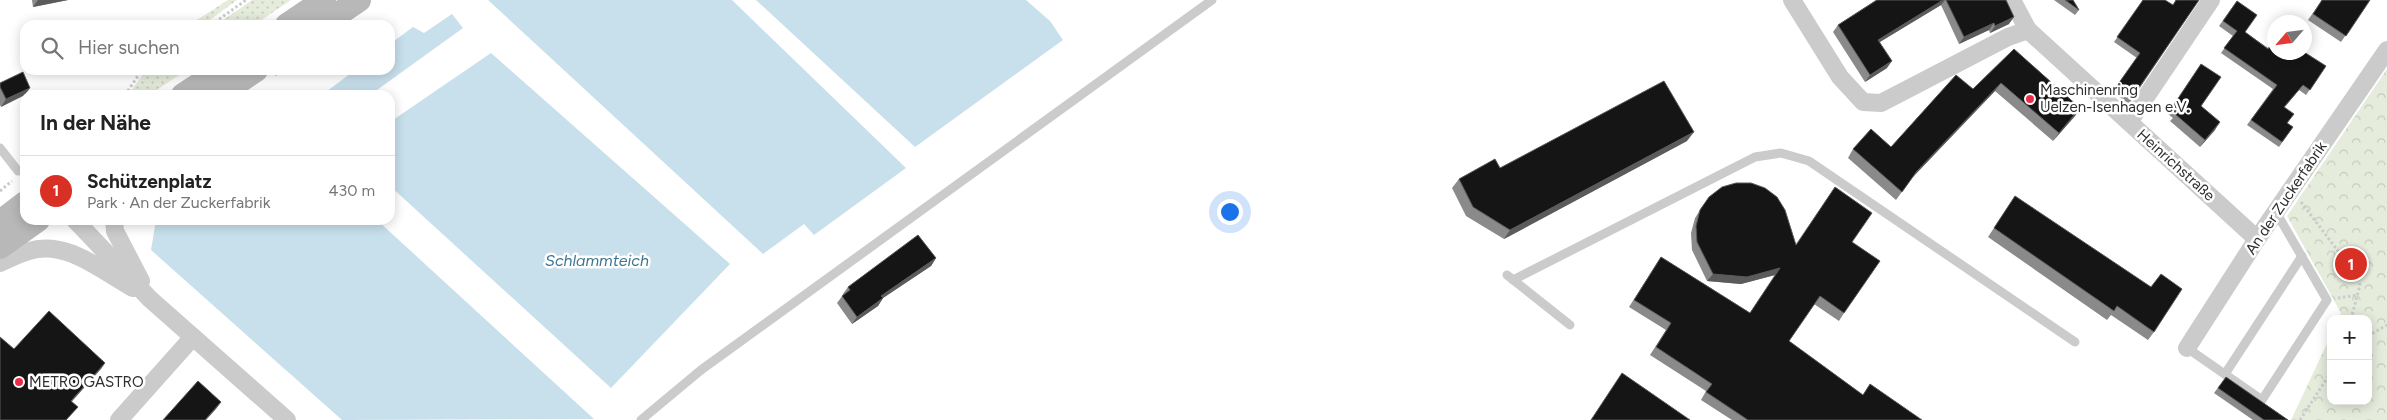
<!DOCTYPE html>
<html lang="de">
<head>
<meta charset="utf-8">
<style>
	body { margin:0; font-family:Figtree,sans-serif; background:#f6f6f6; color:#222 }
	.controls { position:absolute; right:15px; bottom:15px; display:grid; overflow:hidden; border-radius:10px; box-shadow:0 2px 12px #0003 }
	.controls button { width:45px; height:45px; display:grid; place-items:center; padding:0; border:0; border-bottom:1px solid #e0e0e0; background:#fff; color:#222; font:25px sans-serif }
	.compass { position:absolute; left:2267px; top:15px; width:45px; height:45px; border-radius:50%; background:#fff; box-shadow:0 2px 12px #0003; rotate:242deg }
	.you { position:absolute; left:1229px; top:211px; width:18px; height:18px; margin:-12px; border:4px solid #fff; border-radius:50%; background:#1a73e8; box-shadow:0 0 0 8px #1a73e833 }
	.badge { display:grid; place-items:center; width:32px; height:32px; border-radius:50%; background:#d93025; color:#fff; font-size:16px; font-weight:700 }
	.pin { position:absolute; translate:-50% -50%; border:2px solid #fff; box-shadow:0 1px 5px #0006 }
	.list { margin:0; padding:0; list-style:none }
	h2 { display:flex; justify-content:space-between; align-items:center; height:65px; margin:0; padding:0 20px; font-size:21px }
	h2 small { font-size:16px; font-weight:400; color:#767676 }
	.list li { display:grid; grid-template-columns:32px 1fr auto; gap:15px; align-items:center; box-sizing:border-box; height:70px; padding:0 20px; border-top:1px solid #e0e0e0 }
	.list b { display:block; font-size:19px; white-space:nowrap }
	.list p { margin:0; font-size:16px; white-space:nowrap; color:#767676 }
	.list em { font-size:16px; font-style:normal; color:#767676 }
	.icon { flex:none; width:28px; height:28px; fill:none; stroke:currentColor; stroke-width:2; stroke-linecap:round; stroke-linejoin:round }
	.map { position:relative; flex:none; width:2387px; height:420px; overflow:hidden }
	.search { position:absolute; background:#fff; box-shadow:0 2px 12px #0003; left:20px; top:20px; width:375px; height:55px; display:flex; align-items:center; gap:12px; box-sizing:border-box; padding:0 18px; border-radius:15px; color:#767676; font-size:19px }
	.panel { position:absolute; background:#fff; box-shadow:0 2px 12px #0003; left:20px; top:90px; width:375px; height:135px; border-radius:15px }
	.map>svg:first-child { display:block }
	.grass { fill:url(#grass-dots) }
	.park { fill:url(#park-crowns) }
	.water { fill:#c8e0ec }
	.lines { fill:none; stroke-linecap:round; stroke-linejoin:round }
	.path { stroke:#cbcbcb; stroke-width:3; stroke-dasharray:2.5 2.5; stroke-linecap:butt }
	.service { stroke:#cbcbcb; stroke-width:9 }
	.minor { stroke:#cbcbcb; stroke-width:18 }
	.secondary { stroke:#b8b8b8; stroke-width:24 }
	.wall { fill:#8a8a8a }
	.shaded-wall { fill:#5b5b5b }
	.building { fill:#151515; stroke:#5b5b5b }
	.poi-dot { fill:#e92d46; stroke:#fff; stroke-width:2 }
	.labels { text-anchor:middle; stroke-width:5; stroke-linejoin:round; paint-order:stroke }
	.poi-label { font-size:15px; fill:#2e2e2e; stroke:#fff; text-anchor:start }
	.street-label { font-size:15px; fill:#2e2e2e; stroke:#fff }
	.water-label { font-size:16px; font-style:italic; fill:#3b7592; stroke:#fff }
</style>
</head>
<body>
<div class="map">
<svg width="2387" height="420" viewBox="0 0 2387 420">
	<defs>
		<pattern id="grass-dots" width="8" height="8" patternUnits="userSpaceOnUse" patternTransform="scale(1.25)"><rect width="8" height="8" fill="#e5ecdc"/><path d="M2 2h.1M6 6h.1" fill="none" stroke="#c5cbbd" stroke-width="1.8" stroke-linecap="round"/></pattern>
		<pattern id="park-crowns" width="20" height="18" patternUnits="userSpaceOnUse" patternTransform="scale(1.25)"><rect width="20" height="18" fill="#e5ecdc"/><path d="M2 6a3 3 0 1 1 6 0M12 15a3 3 0 1 1 6 0" fill="none" stroke="#c5cbbd"/></pattern>
	</defs>
	<rect width="100%" height="100%" fill="#fff"/>
	<g class="grass">
		<polygon points="228,0 237,0 203,25 189,25"/>
		<polygon points="252,0 291,0 254,25 216,25"/>
		<polygon points="146,70 187,70 149,95 128,95"/>
	</g>
	<polygon class="park" points="2387,69 2387,420 2291,420 2331,335 2331,401 2368,401 2368,319 2338,319 2341,313 2287,216"/>
	<g class="water">
		<polygon points="488,0 732,0 906,168 814,235 804,224 763,254"/>
		<polygon points="756,0 1026,0 1050,21 1063,40 915,147"/>
		<polygon points="452,14 463,28 370,95 322,95 355,70 390,70 390,44 413,27 424,33"/>
		<polygon points="491,53 730,264 611,388 390,186 390,122"/>
		<polygon points="156,220 377,220 594,419 342,420 151,250"/>
	</g>
	<g class="lines">
		<g class="path">
			<polyline points="211,25 246,0"/>
			<polyline points="275,75 283,70"/>
			<polyline points="125,95 142,70"/>
			<polyline points="0,191 12,181"/>
			<polyline points="2301,202 2356,275 2360,285 2351,319"/>
			<polyline points="2338,298 2358,295"/>
			<polyline points="2368,336 2387,325"/>
			<polyline points="2300,420 2331,372"/>
		</g>
		<g class="service">
			<polyline points="0,148 18,171"/>
			<polyline points="1507,275 1570,325"/>
			<polyline points="1513,280 1755,157 1781,153 1809,161 2075,342"/>
			<polyline points="2187,348 2262,400 2327,300 2276,212"/>
			<polyline points="2225,374 2302,256"/>
			<polyline points="641,420 701,370 1212,0"/>
		</g>
		<g class="minor">
			<polyline points="1792,0 1840,77 1863,102 1881,103 2008,37 2028,30 2257,239"/>
			<polyline points="2012,0 2028,30"/>
			<polyline points="2129,122 2211,0"/>
			<polyline points="75,220 150,299 287,420"/>
			<polyline points="114,220 115,231 141,281"/>
			<path d="M0 263C9 259 19 254 29 251 66 239 102 271 133 288"/>
			<polyline points="2187,348 2257,239 2387,50"/>
			<polyline points="119,420 193,337"/>
		</g>
		<g class="secondary">
			<polyline points="287,25 324,0"/>
			<polyline points="322,25 359,0"/>
			<polyline points="183,95 221,70"/>
			<polyline points="219,95 256,70"/>
			<polyline points="0,222 25,203"/>
			<polyline points="0,247 38,220"/>
		</g>
	</g>
	<g class="wall">
		<polygon points="32,0 68,0 33,7"/>
		<polygon points="1876,0 2006,0 2009,24 1990,33 1989,30 1959,44 1941,5 1880,42 1887,68 1865,82 1833,32 1838,25"/>
		<polygon points="2054,0 2073,0 2079,10 2075,15"/>
		<polygon points="2143,0 2173,5 2199,0 2129,104 2112,92 2137,58 2114,42"/>
		<polygon points="2322,0 2370,0 2341,42 2308,20"/>
		<polygon points="2237,1 2245,32 2268,48 2326,66 2306,95 2299,90 2285,107 2287,123 2293,127 2279,147 2247,125 2273,89 2221,53 2233,36 2219,26"/>
		<polygon points="2014,49 2080,108 2075,116 2053,141 1995,91 1911,179 1896,200 1848,158 1853,149 1891,147 1973,89"/>
		<polygon points="2201,64 2201,106 2215,130 2200,147 2170,121 2173,118 2168,114"/>
		<polygon points="0,83 30,88 1,107 0,105"/>
		<polygon points="1687,141 1504,239 1466,216 1452,188 1459,179 1500,168"/>
		<polygon points="2015,196 2154,332 2148,340 2111,315 2107,320 1988,237"/>
		<polygon points="1704,204 1796,245 1852,242 1844,313 1839,321 1814,304 1789,341 1863,395 1922,420 1732,420 1701,400 1706,391 1650,355 1666,330 1629,307 1661,257 1750,313 1775,275 1741,284 1707,281 1692,250 1691,233 1695,218"/>
		<polygon points="936,258 931,266 883,298 878,306 852,324 837,303 843,295 843,294 848,287"/>
		<polygon points="2226,377 2288,420 2253,420 2214,393"/>
	</g>
	<g class="shaded-wall">
		<polygon points="38,0 68,0 33,7"/>
		<polygon points="1943,0 1945,0 1941,5 1873,46 1878,40"/>
		<polygon points="2014,17 2009,24 1990,33 1995,26"/>
		<polygon points="1994,23 1989,30 1959,44 1964,37"/>
		<polygon points="1892,61 1887,68 1865,82 1870,75"/>
		<polygon points="2001,83 1995,91 1911,179 1896,200 1917,171"/>
		<polygon points="30,88 25,95 1,107 6,99"/>
		<polygon points="2080,108 2075,116 2053,141 2059,133"/>
		<polygon points="2220,122 2215,130 2200,147 2205,140"/>
		<polygon points="1694,132 1687,141 1504,239 1510,230"/>
		<polygon points="936,258 931,266 883,298 878,306 852,324 857,317 881,296"/>
		<polygon points="1780,268 1775,275 1741,284 1707,281 1713,274"/>
		<polygon points="105,363 101,369 66,408 71,401"/>
		<polygon points="221,402 216,409 206,420 205,420"/>
	</g>
	<g class="building">
		<polygon points="1877,0 1943,0 1878,40 1892,61 1870,75 1838,25"/>
		<polygon points="1946,0 2006,0 2014,17 1995,26 1994,23 1964,37"/>
		<polygon points="2065,0 2073,0 2079,10"/>
		<polygon points="2143,0 2165,0 2173,5 2176,0 2199,0 2132,98 2116,87 2140,53 2117,37"/>
		<polygon points="2322,0 2370,0 2346,36 2313,14"/>
		<polygon points="2237,1 2257,15 2245,32 2268,49 2274,39 2274,52 2304,52 2326,66 2310,90 2303,85 2284,107 2294,114 2287,123 2293,127 2282,142 2251,120 2277,85 2224,48 2237,31 2223,21"/>
		<polygon points="2014,49 2080,108 2059,133 2001,83 1917,171 1902,192 1853,149 1871,129 1891,147 1956,75 1973,89"/>
		<polygon points="2201,64 2221,77 2201,106 2220,122 2205,140 2175,114 2178,111 2173,106"/>
		<polygon points="23,72 30,88 6,99 0,87 0,83"/>
		<polygon points="1664,81 1694,132 1510,230 1473,207 1459,179 1495,159 1500,168"/>
		<polygon points="1736,183 1751,183 1765,188 1777,197 1785,210 1796,245 1835,187 1872,213 1852,242 1880,261 1844,313 1820,296 1789,341 1863,395 1870,384 1922,420 1748,420 1706,392 1712,384 1656,347 1671,323 1634,300 1661,257 1750,313 1780,268 1747,277 1713,274 1697,242 1696,226 1700,210 1709,197 1722,187"/>
		<polygon points="2015,196 2151,287 2161,274 2182,289 2154,332 2117,306 2114,311 1994,228"/>
		<polygon points="918,235 936,258 881,296 883,298 857,317 842,296 850,290 848,287"/>
		<polygon points="49,311 105,363 71,401 78,407 66,420 0,420 0,337 14,349"/>
		<polygon points="1622,373 1690,420 1591,420"/>
		<polygon points="2226,377 2288,420 2264,420 2218,388"/>
		<polygon points="198,381 221,402 205,420 163,420"/>
	</g>
	<g class="poi-dot">
		<circle cx="2030" cy="99" r="5"/>
		<circle cx="19" cy="382" r="5"/>
	</g>
	<g class="labels">
		<g class="poi-label">
			<text x="2040" y="95">Maschinenring<tspan x="2040" dy="17">Uelzen-Isenhagen e.V.</tspan></text>
			<text x="29" y="387">METRO GASTRO</text>
		</g>
		<g class="street-label">
			<text transform="translate(2176 165) rotate(42)" y="5">Heinrichstraße</text>
			<text transform="translate(2286 198) rotate(-56)" y="5">An der Zuckerfabrik</text>
		</g>
		<g class="water-label">
			<text x="597" y="266">Schlammteich</text>
		</g>
	</g>
</svg>
<div class="controls">
<button>+</button>
<button>−</button>
</div>
<svg class="compass" viewBox="-18 -18 36 36"><path d="M0-13l5 13h-10z" fill="#e53935"/><path d="M0 13l5-13h-10z" fill="#767676"/></svg>
<div class="you"></div>
<div class="pin badge" style="left:2351px;top:264px">1</div>
<div class="search"><svg class="icon" aria-label="search" viewBox="0 0 24 24"><circle cx="10" cy="10" r="6"/><path d="M15 15l6 6"/></svg>Hier suchen</div>
<section class="panel">
<h2>In der Nähe<small></small></h2>
<ul class="list">
<li><span class="badge">1</span><div><b>Schützenplatz</b><p>Park · An der Zuckerfabrik</p></div><em>430 m</em></li>
</ul>
</section>
</div>
</body>
</html>
